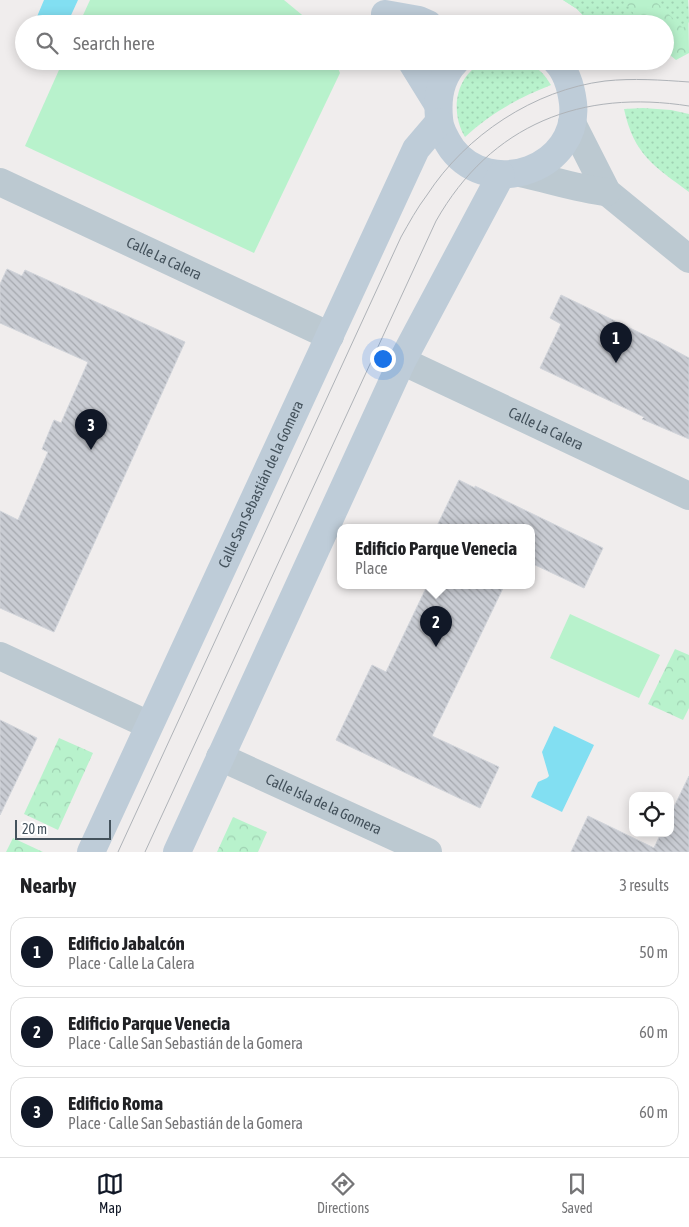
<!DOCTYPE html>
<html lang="en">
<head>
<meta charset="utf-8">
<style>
	body { margin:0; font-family:"Asap Condensed",sans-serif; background:#f6f6f6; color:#202124 }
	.controls { position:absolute; right:15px; bottom:15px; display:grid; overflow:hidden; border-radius:10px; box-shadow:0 2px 12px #0003 }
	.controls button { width:45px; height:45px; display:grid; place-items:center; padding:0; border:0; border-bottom:1px solid #e0e0e0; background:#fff; color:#202124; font:25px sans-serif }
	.scale { position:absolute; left:15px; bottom:12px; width:96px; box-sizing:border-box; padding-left:5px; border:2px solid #44525c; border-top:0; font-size:14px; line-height:18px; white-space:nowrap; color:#44525c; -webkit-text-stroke:4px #fff; paint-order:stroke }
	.you { position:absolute; left:382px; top:358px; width:18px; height:18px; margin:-12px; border:4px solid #fff; border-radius:50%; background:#1a73e8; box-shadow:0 0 0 8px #1a73e833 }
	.badge { display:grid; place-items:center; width:32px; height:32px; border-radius:50%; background:#111827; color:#fff; font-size:16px; font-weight:700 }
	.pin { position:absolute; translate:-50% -41px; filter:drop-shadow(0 1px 2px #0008) }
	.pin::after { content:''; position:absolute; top:26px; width:18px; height:15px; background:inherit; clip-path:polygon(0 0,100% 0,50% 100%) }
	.popup { position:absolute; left:337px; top:524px; width:198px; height:65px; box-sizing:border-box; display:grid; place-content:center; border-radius:10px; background:#fff; filter:drop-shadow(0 1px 4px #0005); font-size:16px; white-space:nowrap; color:#757577 }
	.popup b { font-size:19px; color:#202124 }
	.popup::after { content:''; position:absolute; left:50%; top:100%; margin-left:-10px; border:10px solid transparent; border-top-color:#fff }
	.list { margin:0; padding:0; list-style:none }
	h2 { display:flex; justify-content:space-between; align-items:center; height:65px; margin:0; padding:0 20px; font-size:21px }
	h2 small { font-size:16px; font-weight:400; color:#757577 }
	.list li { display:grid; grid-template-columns:32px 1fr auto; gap:15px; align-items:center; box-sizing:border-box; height:70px; margin:0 10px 10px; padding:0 10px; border:1px solid #e0e0e0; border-radius:15px }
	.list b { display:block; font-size:19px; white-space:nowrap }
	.list p { margin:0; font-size:16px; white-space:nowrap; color:#757577 }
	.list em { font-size:16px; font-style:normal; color:#757577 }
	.icon { flex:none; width:28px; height:28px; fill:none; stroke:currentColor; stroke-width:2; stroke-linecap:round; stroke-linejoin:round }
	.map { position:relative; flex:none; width:689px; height:852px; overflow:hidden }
	.search { position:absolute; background:#fff; box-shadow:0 2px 12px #0003; left:15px; right:15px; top:15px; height:55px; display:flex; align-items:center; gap:12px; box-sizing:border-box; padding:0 18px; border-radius:28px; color:#757577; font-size:19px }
	.sheet { height:305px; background:#fff }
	nav { display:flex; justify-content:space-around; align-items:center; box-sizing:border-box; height:70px; border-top:1px solid #e0e0e0; background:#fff; font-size:14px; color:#757577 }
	nav a { display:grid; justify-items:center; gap:2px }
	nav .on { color:#111827 }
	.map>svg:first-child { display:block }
	.grass { fill:#b8f2cc }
	.forest { fill:url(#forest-crowns) }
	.garden { fill:url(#garden-dots) }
	.water { fill:#82dff2 }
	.building { fill:url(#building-back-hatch); stroke:#d1d4da }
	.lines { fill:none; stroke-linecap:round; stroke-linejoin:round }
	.minor { stroke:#bcc9d1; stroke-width:28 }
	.tertiary { stroke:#bcc9d1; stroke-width:28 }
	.secondary { stroke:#beccd8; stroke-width:28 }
	.tram { stroke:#afb3b8; stroke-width:1 }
	.labels { text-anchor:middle; stroke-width:4; stroke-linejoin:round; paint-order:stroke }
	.street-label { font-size:15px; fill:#44525c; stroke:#fff }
</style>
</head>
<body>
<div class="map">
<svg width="689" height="852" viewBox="0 0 689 852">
	<defs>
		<pattern id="forest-crowns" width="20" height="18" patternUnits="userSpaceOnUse" patternTransform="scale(1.25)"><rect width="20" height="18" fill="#b8f2cc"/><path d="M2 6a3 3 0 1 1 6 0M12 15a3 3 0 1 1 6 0" fill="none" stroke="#9fd1b2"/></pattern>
		<pattern id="garden-dots" width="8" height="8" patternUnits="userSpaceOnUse" patternTransform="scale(1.25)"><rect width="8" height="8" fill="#b8f2cc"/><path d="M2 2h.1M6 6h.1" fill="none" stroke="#9fd1b2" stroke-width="1.8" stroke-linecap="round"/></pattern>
		<pattern id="building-back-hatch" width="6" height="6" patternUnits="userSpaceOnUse" patternTransform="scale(1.25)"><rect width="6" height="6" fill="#c9ccd3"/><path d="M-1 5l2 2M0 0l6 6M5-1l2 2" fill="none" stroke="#a5a8ae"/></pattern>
	</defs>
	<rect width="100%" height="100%" fill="#f0eded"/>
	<g class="grass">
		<polygon points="90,0 284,0 313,24 79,24"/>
		<polygon points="63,61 335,61 340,73 254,253 25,146"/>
		<polygon points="570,614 660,655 639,698 550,658"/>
	</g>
	<g class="forest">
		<polygon points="563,0 688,0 689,53 676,60 665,51 665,24 591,24 577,9"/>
		<polygon points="675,649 689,655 689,708 683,720 648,704"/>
		<polygon points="59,738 93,753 58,830 24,814"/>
		<polygon points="233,817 267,832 258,852 217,852"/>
		<polygon points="13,838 43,852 6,852"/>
	</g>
	<g class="garden">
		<polygon points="563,0 623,0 637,18 622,24 591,24 577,9"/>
		<polygon points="654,0 688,0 689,22 683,28"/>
		<path d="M488 61C517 61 534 56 551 85 518 98 491 113 465 137 449 111 456 71 488 61Z"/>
		<path d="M643 108 671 110 689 114V192C654 166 634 155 624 109Z"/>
	</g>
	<g class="water">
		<polygon points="44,0 78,0 67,24 42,24 42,22 36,19"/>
		<polygon points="554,726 594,745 562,812 531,797 538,782 547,778 549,776 542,752"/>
	</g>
	<g class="building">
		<polygon points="7,269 22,276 25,270 185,342 54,632 0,608 0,511 18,520 48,452 42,449 54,420 61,423 88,362 0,323 0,284"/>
		<polygon points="561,295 661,343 689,358 689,439 642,419 644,417 540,368 561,324 550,318"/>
		<polygon points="459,480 475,488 475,486 603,548 584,588 531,563 531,528 436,528"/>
		<polygon points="427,586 504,586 432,736 499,767 480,808 336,740 372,665 386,672"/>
		<polygon points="0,720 37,738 0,815"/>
		<polygon points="689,776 689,852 571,852 588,816 654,848 661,833 670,833 670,815"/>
	</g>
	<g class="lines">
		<g class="minor">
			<polyline points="572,123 607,192 689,259"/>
			<path d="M520 173C549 179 578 189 607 192"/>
			<path id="s1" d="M0 182 330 336"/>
			<path id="s2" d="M402 361 689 496"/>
			<path id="s3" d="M220 757 428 852"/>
		</g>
		<polyline class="tertiary" points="0,656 149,725"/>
		<g class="secondary">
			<polyline points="385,14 419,20 428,24"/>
			<polyline points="411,61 437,103"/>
			<path d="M456 61C441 76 437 97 439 118 439 129 446 140 452 149 491 200 580 168 573 103 571 87 567 72 556 61"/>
			<path id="s4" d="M91 852 416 149 439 122"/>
			<polyline points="177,852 402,361 501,175"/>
		</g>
		<g class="tram">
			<path d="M118 852 401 237C409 223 417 208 427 195 466 135 534 90 605 81 633 78 661 80 689 82"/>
			<path d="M145 852 436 221C491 124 582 89 689 106"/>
		</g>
	</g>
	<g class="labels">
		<g class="street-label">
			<text dy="5" stroke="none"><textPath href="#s1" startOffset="181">Calle La Calera</textPath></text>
			<text dy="5" stroke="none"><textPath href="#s2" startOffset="159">Calle La Calera</textPath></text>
			<text dy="5" stroke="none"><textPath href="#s4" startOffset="405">Calle San Sebastián de la Gomera</textPath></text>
			<text dy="5" stroke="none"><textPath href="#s3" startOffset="114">Calle Isla de la Gomera</textPath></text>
		</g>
	</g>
</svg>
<div class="controls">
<button><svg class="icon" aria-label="locate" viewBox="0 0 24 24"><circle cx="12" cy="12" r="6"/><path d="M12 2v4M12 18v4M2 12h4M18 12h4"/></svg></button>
</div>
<div class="scale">20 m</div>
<div class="you"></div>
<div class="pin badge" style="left:616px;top:363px">1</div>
<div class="pin badge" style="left:436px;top:647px">2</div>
<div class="popup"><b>Edificio Parque Venecia</b>Place</div>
<div class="pin badge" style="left:91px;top:450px">3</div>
<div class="search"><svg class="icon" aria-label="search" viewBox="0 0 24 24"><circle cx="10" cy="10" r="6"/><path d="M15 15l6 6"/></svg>Search here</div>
</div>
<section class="sheet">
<h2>Nearby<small>3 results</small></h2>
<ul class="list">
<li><span class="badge">1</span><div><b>Edificio Jabalcón</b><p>Place · Calle La Calera</p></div><em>50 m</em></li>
<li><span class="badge">2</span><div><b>Edificio Parque Venecia</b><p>Place · Calle San Sebastián de la Gomera</p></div><em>60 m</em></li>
<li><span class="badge">3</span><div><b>Edificio Roma</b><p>Place · Calle San Sebastián de la Gomera</p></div><em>60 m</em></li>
</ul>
</section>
<nav>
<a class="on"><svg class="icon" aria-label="map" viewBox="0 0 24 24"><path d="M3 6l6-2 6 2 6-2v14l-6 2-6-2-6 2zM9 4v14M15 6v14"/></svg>Map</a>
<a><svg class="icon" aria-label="directions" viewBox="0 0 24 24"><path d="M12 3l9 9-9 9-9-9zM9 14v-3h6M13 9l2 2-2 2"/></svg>Directions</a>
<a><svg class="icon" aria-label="saved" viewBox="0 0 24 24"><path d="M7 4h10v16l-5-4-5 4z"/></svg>Saved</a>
</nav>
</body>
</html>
